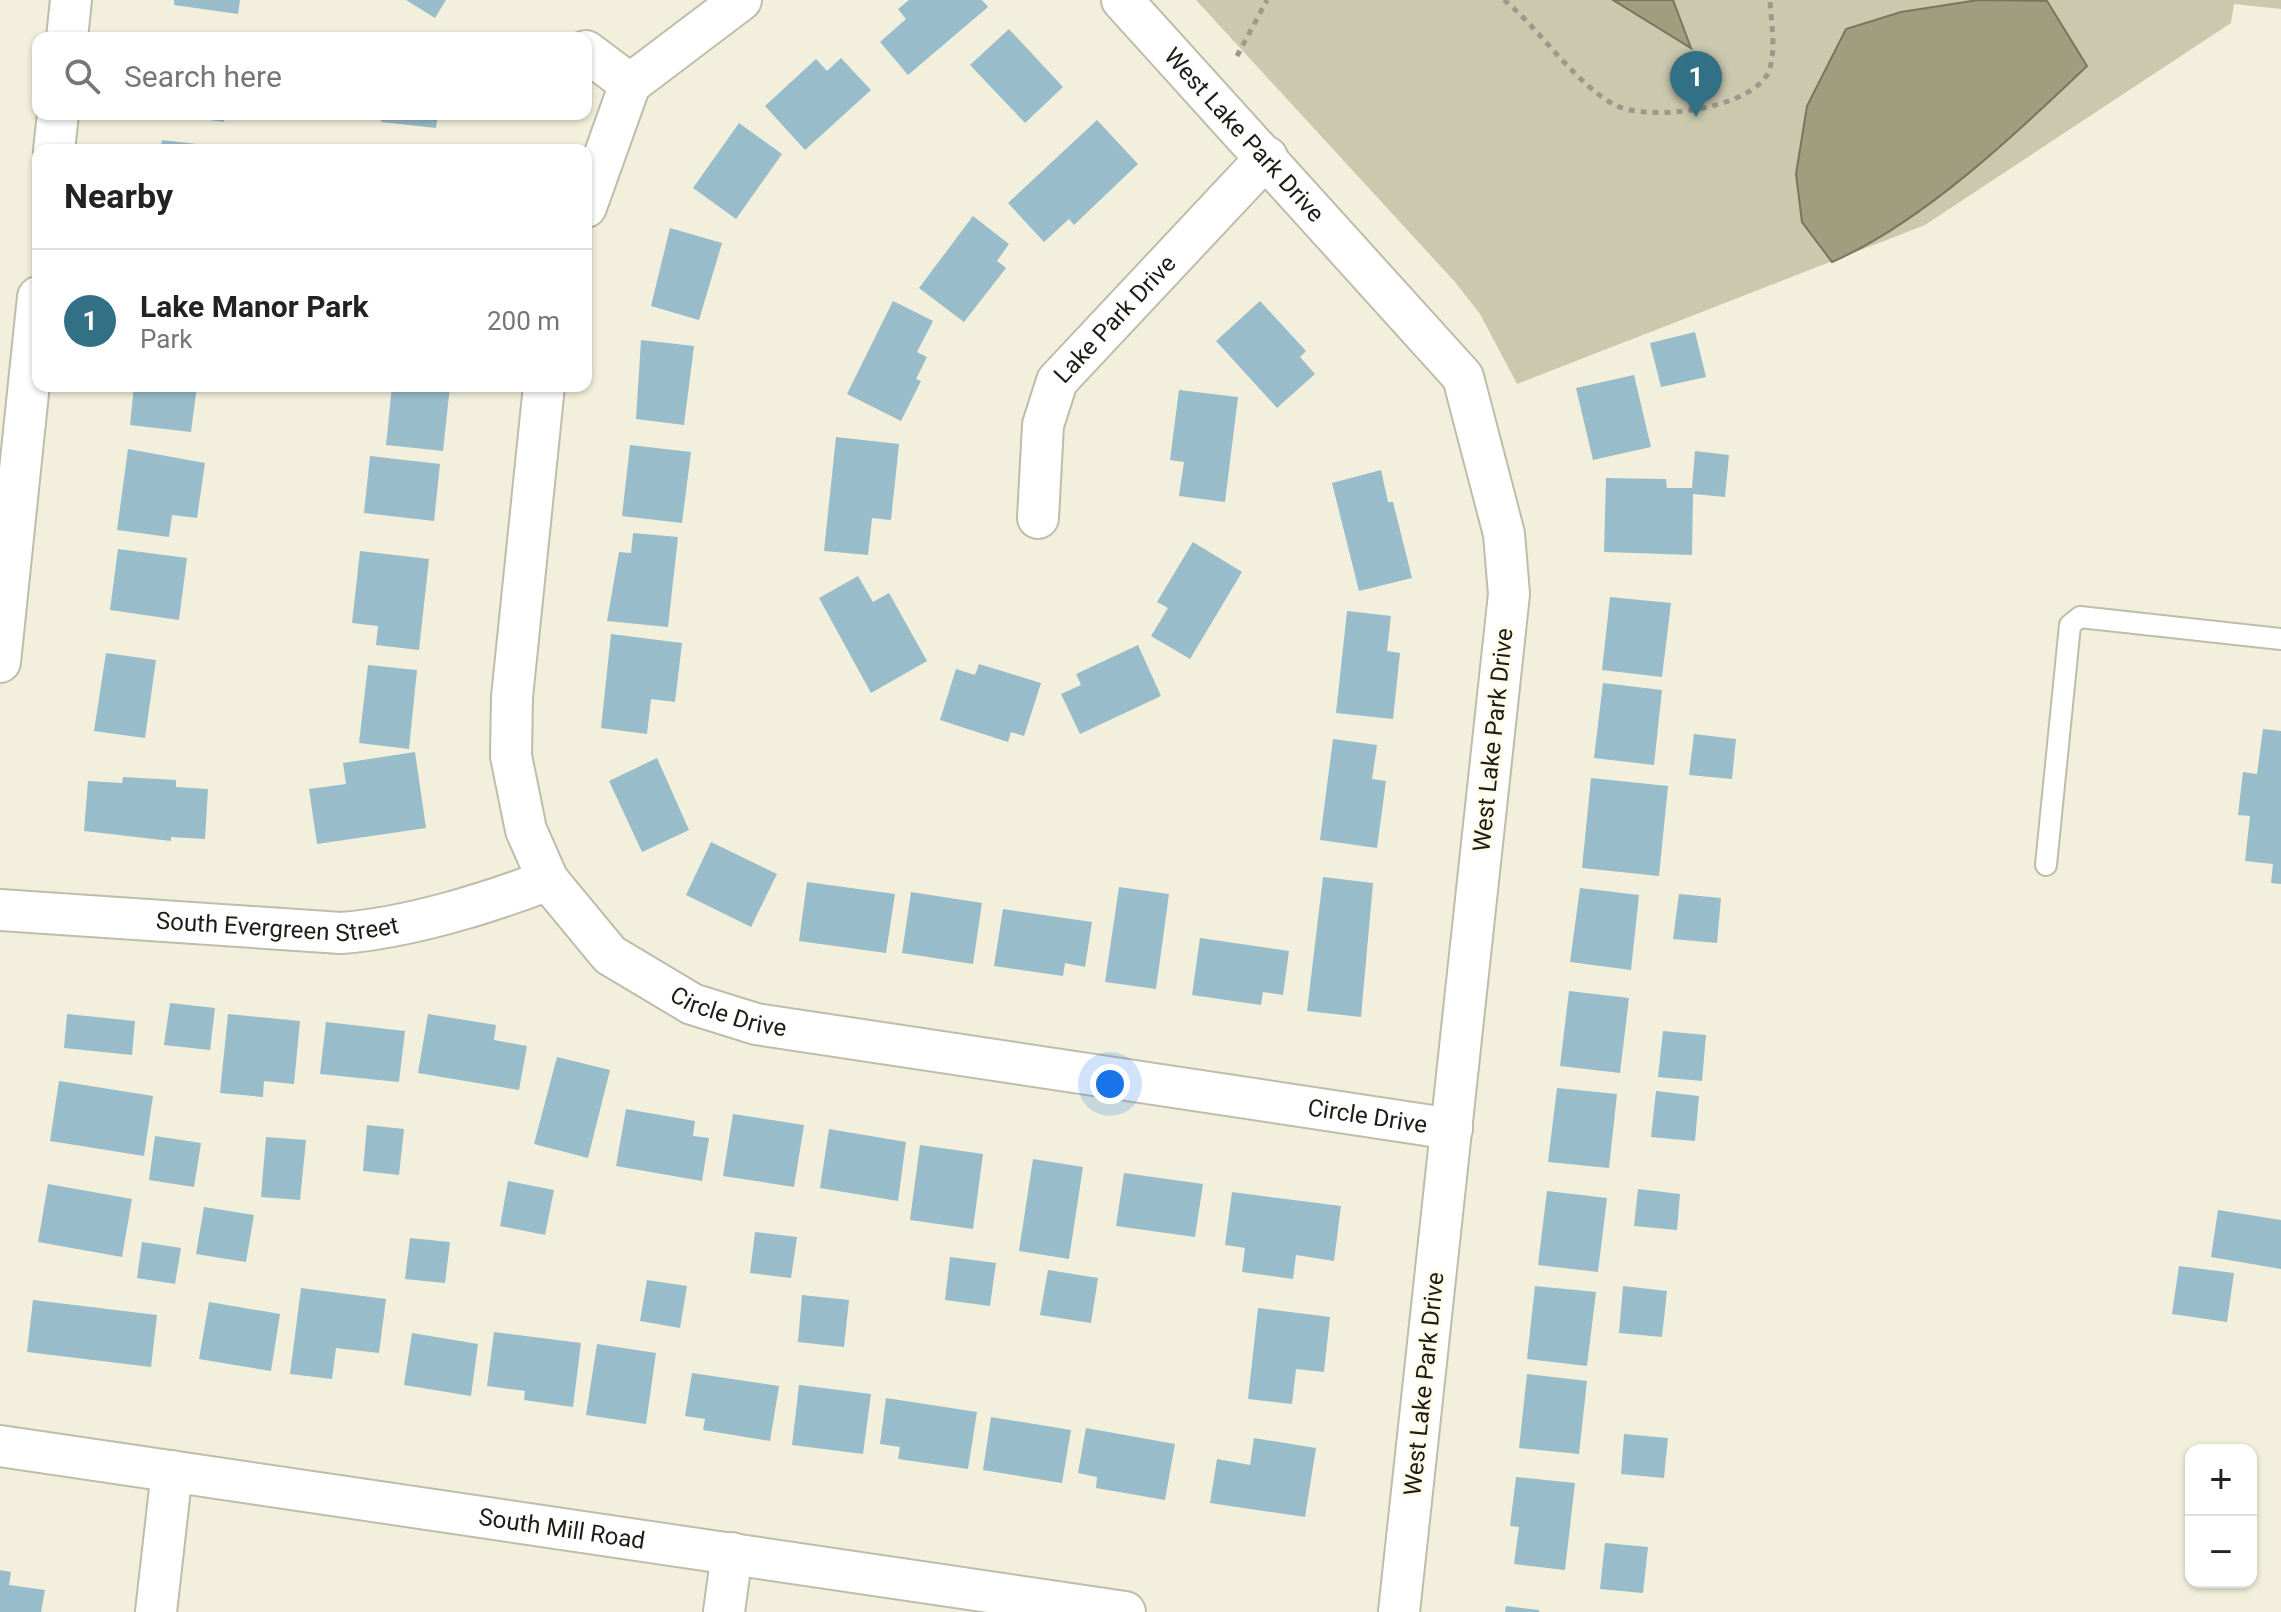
<!DOCTYPE html>
<html lang="en">
<head>
<meta charset="utf-8">
<style>
	body { margin:0; font-family:Roboto,sans-serif; background:#f2f2f2; color:#222 }
	.controls { position:absolute; right:24px; bottom:24px; display:grid; overflow:hidden; border-radius:16px; box-shadow:0 2px 6px #0004 }
	.controls button { width:72px; height:72px; display:grid; place-items:center; padding:0; border:0; border-bottom:2px solid #e0e0e0; background:#fff; color:#222; font:40px sans-serif }
	.you { position:absolute; left:1110px; top:1084px; width:28px; height:28px; margin:-20px; border:6px solid #fff; border-radius:50%; background:#1a73e8; box-shadow:0 0 0 12px #1a73e833 }
	.badge { display:grid; place-items:center; width:52px; height:52px; border-radius:50%; background:#317085; color:#fff; font-size:26px; font-weight:700 }
	.pin { position:absolute; translate:-50% -66px; filter:drop-shadow(0 2px 4px #0008) }
	.pin::after { content:''; position:absolute; top:42px; width:28px; height:24px; background:inherit; clip-path:polygon(0 0,100% 0,50% 100%) }
	.list { margin:0; padding:0; list-style:none }
	h2 { display:flex; justify-content:space-between; align-items:center; height:104px; margin:0; padding:0 32px; font-size:34px }
	h2 small { font-size:26px; font-weight:400; color:#767676 }
	.list li { display:grid; grid-template-columns:52px 1fr auto; gap:24px; align-items:center; box-sizing:border-box; height:144px; padding:0 32px; border-top:2px solid #e0e0e0 }
	.list b { display:block; font-size:30px; white-space:nowrap }
	.list p { margin:0; font-size:26px; white-space:nowrap; color:#767676 }
	.list em { font-size:26px; font-style:normal; color:#767676 }
	.icon { flex:none; width:44px; height:44px; fill:none; stroke:currentColor; stroke-width:2; stroke-linecap:round; stroke-linejoin:round }
	.map { position:relative; flex:none; width:2281px; height:1612px; overflow:hidden }
	.search { position:absolute; background:#fff; box-shadow:0 2px 6px #0004; left:32px; top:32px; width:560px; height:88px; display:flex; align-items:center; gap:20px; box-sizing:border-box; padding:0 28px; border-radius:16px; color:#767676; font-size:30px }
	.panel { position:absolute; background:#fff; box-shadow:0 2px 6px #0004; left:32px; top:144px; width:560px; height:248px; border-radius:16px }
	.map>svg:first-child { display:block }
	.green { fill:#cbc8ae }
	.water { fill:#a19d7f; stroke:#797660; stroke-width:2 }
	.building { fill:#98bcc9 }
	.lines { fill:none; stroke-linecap:round; stroke-linejoin:round }
	.lane-casing { stroke:#bebcaa; stroke-width:24 }
	.street-casing { stroke:#bebcaa; stroke-width:44 }
	.path { stroke:#9a998b; stroke-width:5; stroke-dasharray:6 6; stroke-linecap:butt }
	.lane { stroke:#fff; stroke-width:20 }
	.street { stroke:#fff; stroke-width:40 }
	.labels { text-anchor:middle; stroke-width:6; stroke-linejoin:round; paint-order:stroke }
	.street-label { font-size:24px; fill:#1d1c16; stroke:#fffdea }
</style>
</head>
<body>
<div class="map">
<svg width="2281" height="1612" viewBox="0 0 2281 1612">
	<rect width="100%" height="100%" fill="#f2f0dc"/>
	<polygon class="green" points="1196,0 2281,0 2281,9 2234,4 2231,23 1925,225 1517,384 1480,314 1455,282"/>
	<g class="water">
		<polygon points="1613,0 1673,0 1691,48"/>
		<path d="M1978 0 2047 1 2087 66C2016 134 1922 223 1832 262L1802 222 1796 174 1807 106 1846 29 1901 12Z"/>
	</g>
	<g class="building">
		<polygon points="174,0 240,0 238,14 174,5"/>
		<polygon points="406,0 446,0 435,18"/>
		<polygon points="909,0 982,0 988,7 908,75 880,42 906,19 898,9"/>
		<polygon points="1009,29 1063,87 1025,123 970,65"/>
		<polygon points="841,58 871,90 805,150 765,106 816,59 827,71"/>
		<polygon points="169,114 225,114 224,122"/>
		<polygon points="382,114 438,114 436,128 381,122"/>
		<polygon points="1097,120 1138,164 1074,225 1069,219 1044,242 1008,203"/>
		<polygon points="739,123 782,154 736,219 693,188"/>
		<polygon points="162,140 213,146 213,150 160,150"/>
		<polygon points="973,216 1009,244 997,261 1006,268 964,322 919,288"/>
		<polygon points="670,228 722,243 699,320 651,306"/>
		<polygon points="893,301 933,321 917,352 927,357 916,379 921,381 901,421 847,394"/>
		<polygon points="1260,301 1306,351 1300,357 1315,374 1277,408 1216,341"/>
		<polygon points="1695,332 1706,377 1661,387 1650,343"/>
		<polygon points="641,340 694,346 684,425 636,419"/>
		<polygon points="1634,375 1651,447 1593,460 1576,388"/>
		<polygon points="134,386 197,386 191,432 130,425"/>
		<polygon points="392,386 450,386 443,451 386,445"/>
		<polygon points="1179,390 1238,397 1225,502 1179,496 1184,462 1170,460"/>
		<polygon points="836,437 899,444 891,520 872,518 868,555 824,551"/>
		<polygon points="630,445 691,452 682,523 622,516"/>
		<polygon points="128,449 205,463 197,518 172,515 169,537 117,530"/>
		<polygon points="1695,451 1729,455 1725,497 1693,494 1692,555 1604,552 1606,478 1666,479 1667,488 1692,488"/>
		<polygon points="370,456 440,464 434,521 364,513"/>
		<polygon points="1381,470 1388,502 1393,502 1412,578 1359,591 1332,483"/>
		<polygon points="633,533 678,537 668,627 607,621 619,552 631,553"/>
		<polygon points="1193,542 1242,572 1190,659 1151,636 1168,608 1157,602"/>
		<polygon points="118,549 187,558 179,620 110,610"/>
		<polygon points="360,551 429,559 419,650 376,645 378,626 352,623"/>
		<polygon points="858,576 873,602 889,593 927,661 871,693 819,598"/>
		<polygon points="1610,597 1671,603 1662,677 1602,670"/>
		<polygon points="1347,611 1391,616 1387,651 1400,653 1393,719 1336,713"/>
		<polygon points="611,634 682,643 675,702 651,699 647,734 601,728"/>
		<polygon points="1138,645 1161,696 1080,734 1061,694 1081,685 1076,674"/>
		<polygon points="106,653 156,660 145,738 94,731"/>
		<polygon points="979,664 1041,683 1024,736 1011,732 1008,742 940,720 956,669 975,675"/>
		<polygon points="368,665 417,670 409,749 359,743"/>
		<polygon points="1603,683 1662,690 1654,765 1594,758"/>
		<polygon points="2263,729 2281,731 2281,884 2271,883 2273,864 2245,861 2250,816 2238,815 2243,772 2257,774"/>
		<polygon points="1694,734 1736,739 1732,779 1689,775"/>
		<polygon points="1333,739 1377,745 1372,779 1386,781 1377,848 1320,840"/>
		<polygon points="415,752 426,828 317,844 309,789 346,784 343,763"/>
		<polygon points="657,758 689,830 642,852 609,781"/>
		<polygon points="123,777 176,780 176,787 208,789 205,839 171,837 171,841 84,831 88,781 122,783"/>
		<polygon points="1591,778 1668,786 1659,876 1582,868"/>
		<polygon points="711,842 777,874 751,927 686,895"/>
		<polygon points="1323,877 1373,883 1361,1017 1307,1011"/>
		<polygon points="807,882 895,894 886,953 799,941"/>
		<polygon points="1119,887 1169,894 1156,989 1105,982"/>
		<polygon points="1580,888 1639,895 1631,970 1570,962"/>
		<polygon points="911,892 982,903 973,964 902,953"/>
		<polygon points="1679,894 1721,898 1717,943 1673,939"/>
		<polygon points="1003,909 1092,922 1085,967 1065,963 1063,976 994,966"/>
		<polygon points="1200,938 1289,951 1283,995 1263,992 1261,1005 1192,995"/>
		<polygon points="1569,991 1629,998 1620,1073 1560,1066"/>
		<polygon points="170,1003 215,1008 210,1050 164,1045"/>
		<polygon points="67,1014 135,1021 132,1055 64,1048"/>
		<polygon points="228,1014 300,1021 294,1084 264,1081 263,1097 220,1093"/>
		<polygon points="428,1014 496,1025 494,1040 527,1046 519,1090 418,1073"/>
		<polygon points="326,1022 405,1031 399,1082 320,1074"/>
		<polygon points="1663,1031 1706,1035 1702,1081 1658,1077"/>
		<polygon points="557,1057 610,1070 588,1158 534,1144"/>
		<polygon points="59,1081 153,1096 144,1156 50,1141"/>
		<polygon points="1557,1088 1617,1094 1609,1168 1548,1162"/>
		<polygon points="1656,1091 1699,1096 1695,1141 1651,1137"/>
		<polygon points="626,1109 695,1121 693,1136 709,1138 702,1181 616,1166"/>
		<polygon points="733,1114 804,1125 794,1187 723,1176"/>
		<polygon points="367,1125 404,1129 399,1175 363,1171"/>
		<polygon points="829,1129 906,1142 898,1201 820,1188"/>
		<polygon points="155,1136 201,1143 194,1187 149,1180"/>
		<polygon points="266,1137 306,1140 300,1200 261,1197"/>
		<polygon points="920,1145 983,1154 973,1229 910,1220"/>
		<polygon points="1033,1159 1083,1167 1069,1259 1019,1251"/>
		<polygon points="1124,1173 1203,1184 1195,1237 1116,1226"/>
		<polygon points="508,1181 554,1190 545,1235 500,1226"/>
		<polygon points="48,1184 132,1199 122,1257 38,1242"/>
		<polygon points="1638,1189 1680,1194 1677,1230 1634,1226"/>
		<polygon points="1547,1191 1607,1198 1598,1272 1538,1265"/>
		<polygon points="1232,1192 1341,1206 1334,1261 1296,1255 1293,1279 1242,1272 1245,1248 1225,1245"/>
		<polygon points="204,1207 254,1215 246,1262 196,1254"/>
		<polygon points="2218,1210 2281,1220 2281,1269 2211,1257"/>
		<polygon points="755,1232 797,1237 791,1278 750,1273"/>
		<polygon points="410,1238 450,1242 445,1283 405,1279"/>
		<polygon points="142,1242 181,1248 175,1284 137,1278"/>
		<polygon points="950,1257 996,1263 990,1306 945,1300"/>
		<polygon points="2179,1266 2234,1273 2227,1322 2172,1314"/>
		<polygon points="1048,1270 1098,1278 1091,1323 1040,1315"/>
		<polygon points="647,1280 687,1286 680,1328 640,1321"/>
		<polygon points="1535,1286 1596,1292 1587,1366 1527,1359"/>
		<polygon points="1623,1286 1667,1291 1662,1337 1619,1333"/>
		<polygon points="301,1288 386,1299 379,1353 336,1348 332,1379 290,1374"/>
		<polygon points="802,1295 849,1300 844,1347 798,1342"/>
		<polygon points="33,1300 157,1315 151,1367 27,1352"/>
		<polygon points="209,1302 280,1314 271,1371 199,1359"/>
		<polygon points="1258,1308 1330,1317 1324,1372 1296,1369 1292,1404 1248,1399"/>
		<polygon points="494,1332 581,1343 573,1407 524,1400 525,1391 487,1386"/>
		<polygon points="412,1333 478,1344 471,1396 404,1385"/>
		<polygon points="597,1344 656,1353 646,1424 586,1415"/>
		<polygon points="692,1373 779,1386 770,1441 703,1430 705,1419 685,1416"/>
		<polygon points="1527,1374 1587,1381 1579,1454 1519,1448"/>
		<polygon points="799,1385 871,1394 863,1454 792,1445"/>
		<polygon points="886,1398 977,1412 968,1469 898,1459 900,1447 880,1444"/>
		<polygon points="991,1417 1071,1430 1062,1483 983,1470"/>
		<polygon points="1086,1428 1175,1444 1165,1500 1096,1488 1097,1477 1078,1473"/>
		<polygon points="1624,1434 1668,1438 1664,1478 1621,1474"/>
		<polygon points="1254,1438 1316,1448 1305,1517 1210,1503 1217,1459 1250,1465"/>
		<polygon points="1516,1477 1575,1483 1565,1570 1514,1564 1519,1527 1510,1526"/>
		<polygon points="1605,1543 1648,1547 1643,1593 1600,1589"/>
		<polygon points="0,1570 11,1572 9,1585 45,1590 41,1612 0,1612"/>
		<polygon points="1506,1606 1539,1610 1539,1612 1505,1612"/>
	</g>
	<g class="lines">
		<g class="lane-casing">
			<polyline id="lane" points="2046,865 2070,625 2080,617 2281,639"/>
		</g>
		<g class="street-casing">
			<g id="street">
				<path id="s1" d="M1122 0 1463 377 1504 534 1509 594 1399 1612"/>
				<polyline points="67,38 71,0"/>
				<polyline points="586,51 630,84"/>
				<polyline points="54,150 58,114"/>
				<polyline points="586,207 630,84 741,0"/>
				<path id="s2" d="M544 386 512 697 511 756 526 830 548 880 610 955 692 1004 756 1024 1452 1129"/>
				<path id="s3" d="M1038 518 1043 425 1057 381 1267 157"/>
				<polyline points="0,662 38,297"/>
				<path id="s4" d="M0 910 341 933C407 928 486 904 548 880"/>
				<path id="s5" d="M0 1446 1125 1612"/>
				<polyline points="156,1612 172,1471"/>
				<polyline points="724,1612 732,1553"/>
			</g>
		</g>
		<g class="path">
			<path d="M1504 0C1539 28 1575 84 1615 105 1648 122 1749 110 1768 73 1777 53 1771 21 1770 0"/>
			<polyline points="1237,56 1267,0"/>
		</g>
		<use href="#lane" class="lane"/>
		<use href="#street" class="street"/>
	</g>
	<g class="labels">
		<g class="street-label">
			<text dy="8" stroke="none"><textPath href="#s1" startOffset="182">West Lake Park Drive</textPath></text>
			<text dy="8" stroke="none"><textPath href="#s3" startOffset="224">Lake Park Drive</textPath></text>
			<text transform="translate(1493 740) rotate(-84)" y="8">West Lake Park Drive</text>
			<text dy="8" stroke="none"><textPath href="#s4" startOffset="278">South Evergreen Street</textPath></text>
			<text dy="8" stroke="none"><textPath href="#s2" startOffset="732">Circle Drive</textPath></text>
			<text dy="8" stroke="none"><textPath href="#s2" startOffset="1380">Circle Drive</textPath></text>
			<text transform="translate(1424 1384) rotate(-84)" y="8">West Lake Park Drive</text>
			<text dy="8" stroke="none"><textPath href="#s5" startOffset="568">South Mill Road</textPath></text>
		</g>
	</g>
</svg>
<div class="controls">
<button>+</button>
<button>−</button>
</div>
<div class="you"></div>
<div class="pin badge" style="left:1696px;top:117px">1</div>
<div class="search"><svg class="icon" aria-label="search" viewBox="0 0 24 24"><circle cx="10" cy="10" r="6"/><path d="M15 15l6 6"/></svg>Search here</div>
<section class="panel">
<h2>Nearby<small></small></h2>
<ul class="list">
<li><span class="badge">1</span><div><b>Lake Manor Park</b><p>Park</p></div><em>200 m</em></li>
</ul>
</section>
</div>
</body>
</html>
